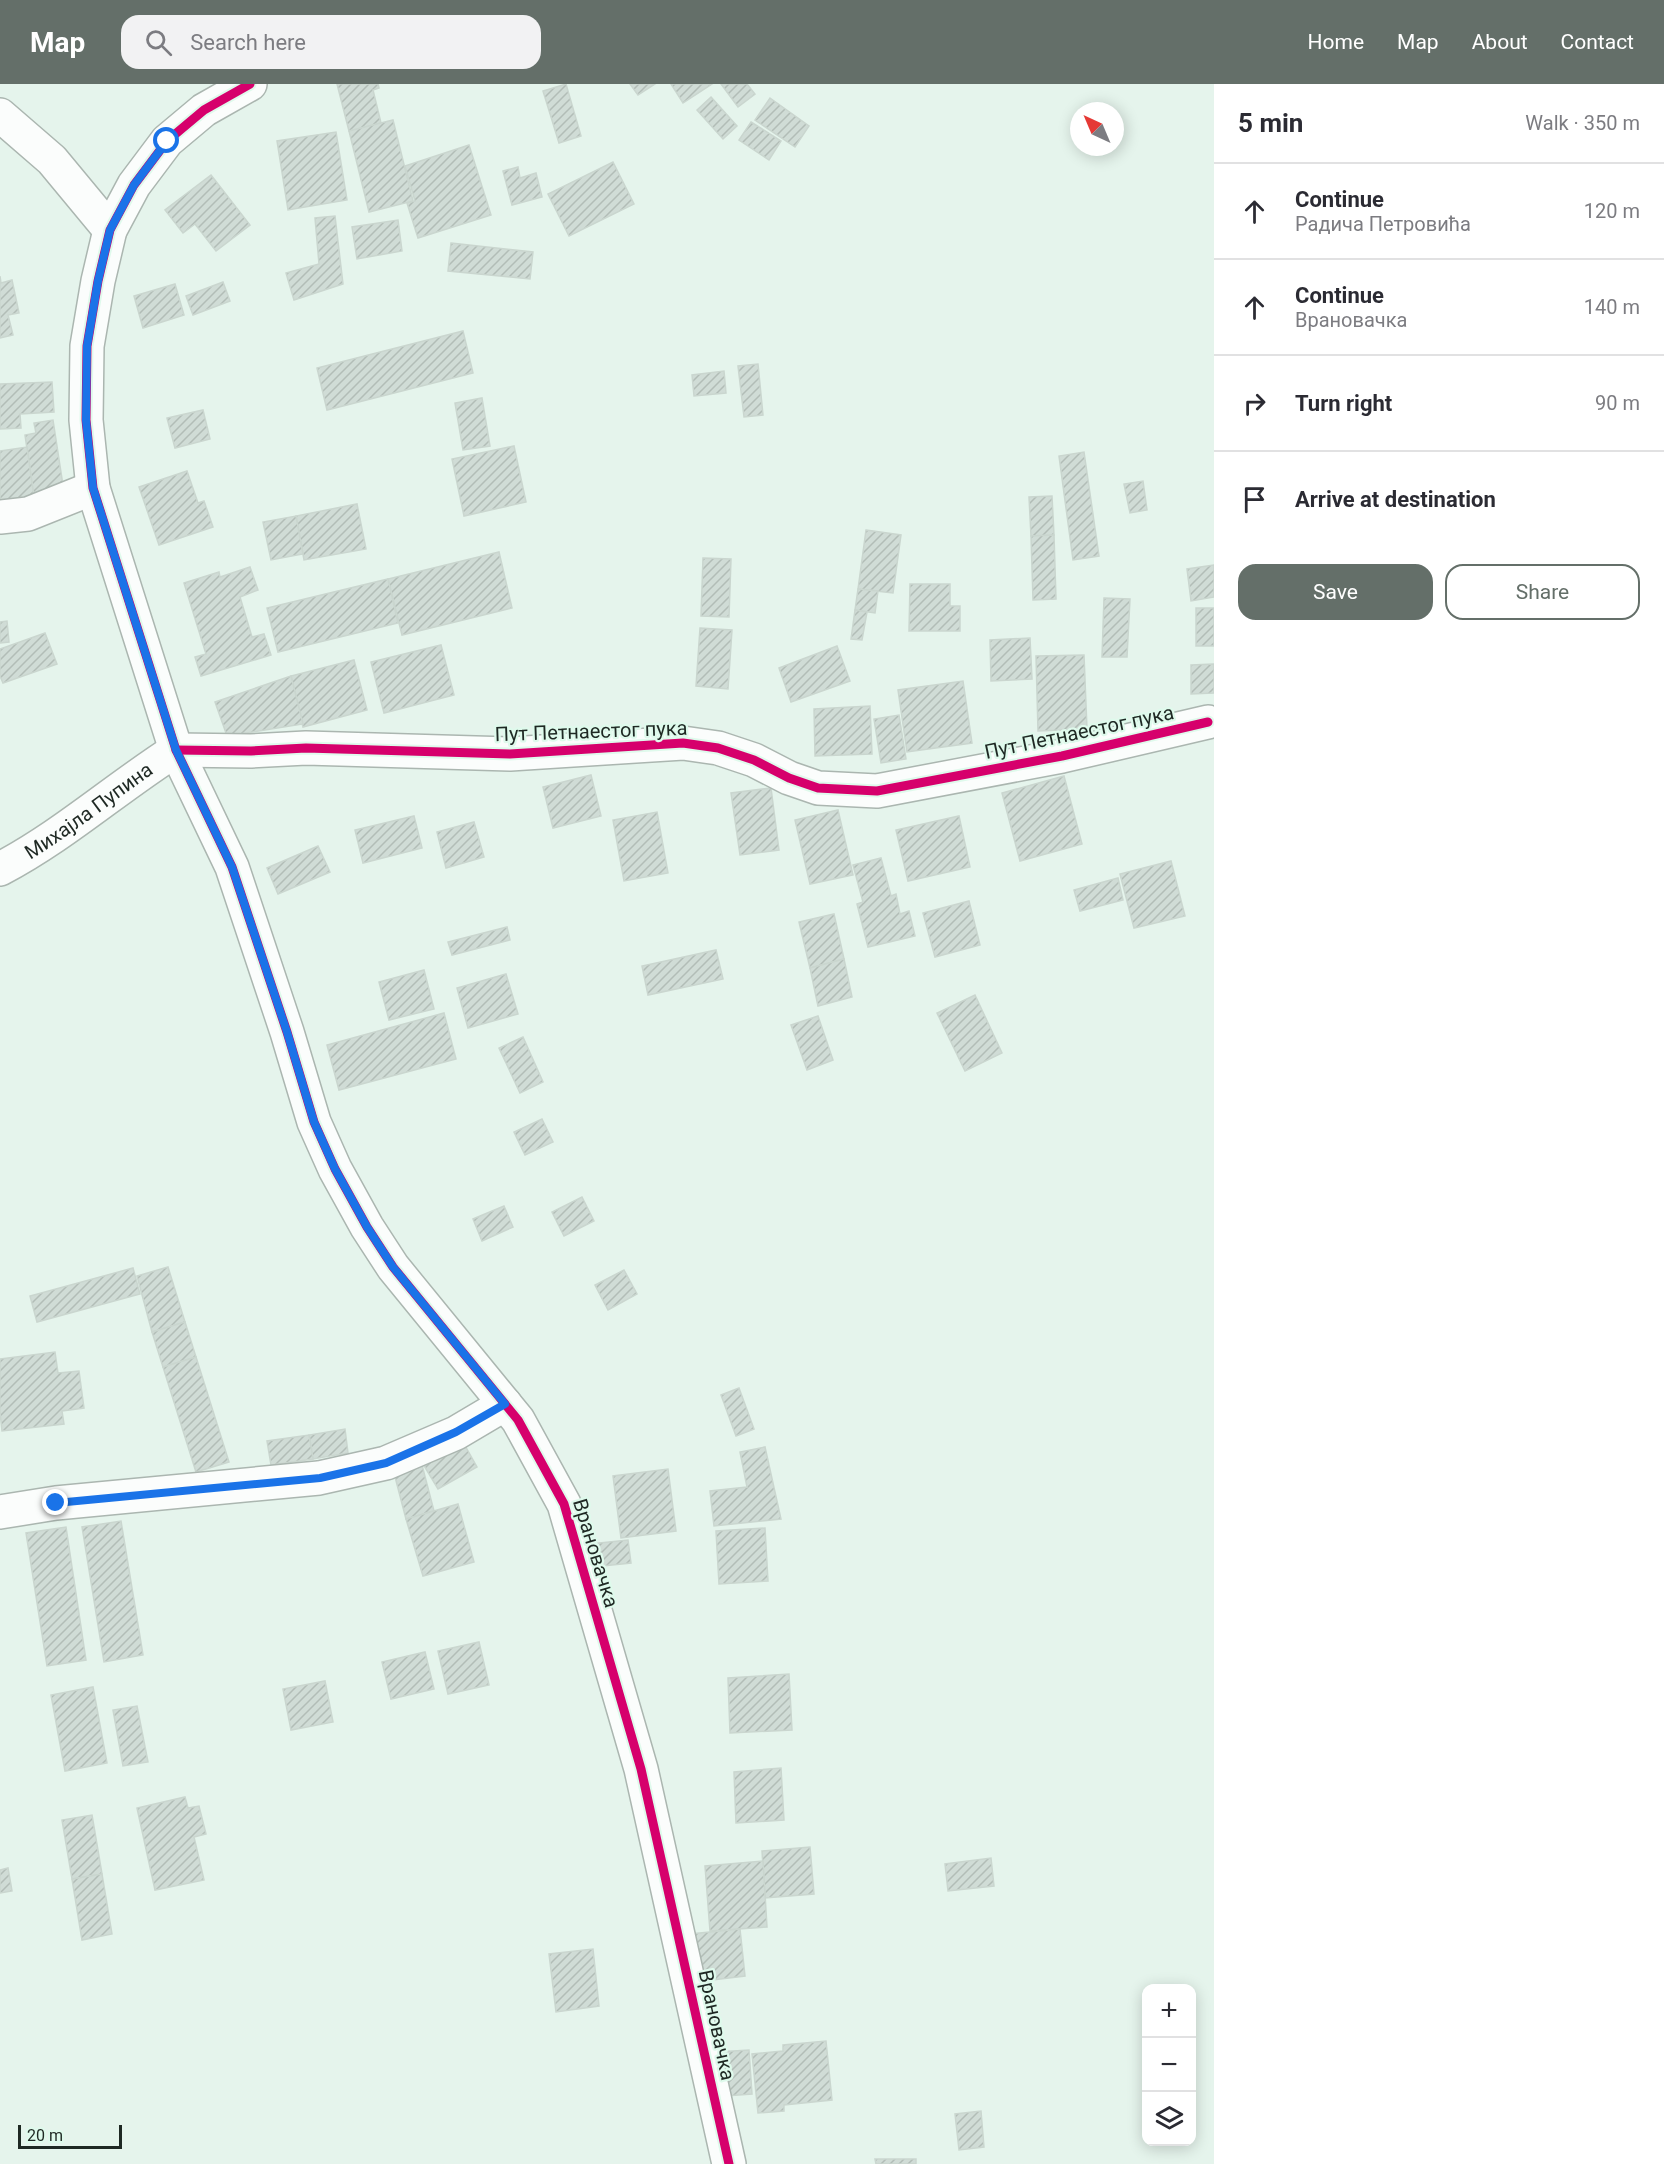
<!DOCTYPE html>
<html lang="en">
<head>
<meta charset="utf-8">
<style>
	body { margin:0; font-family:Roboto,sans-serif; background:#f2f2f3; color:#2b2b33 }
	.controls { position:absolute; right:18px; bottom:18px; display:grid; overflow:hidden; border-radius:12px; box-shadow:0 3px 15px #0003 }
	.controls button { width:54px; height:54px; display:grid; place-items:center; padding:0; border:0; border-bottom:2px solid #e1e1e2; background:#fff; color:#2b2b33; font:30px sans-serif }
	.compass { position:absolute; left:1070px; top:18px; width:54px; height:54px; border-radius:50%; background:#fff; box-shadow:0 3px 15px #0003; rotate:316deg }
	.scale { position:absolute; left:18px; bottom:15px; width:104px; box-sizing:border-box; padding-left:6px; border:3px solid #1e2823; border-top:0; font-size:16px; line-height:21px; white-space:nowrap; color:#1e2823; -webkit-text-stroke:4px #dffaec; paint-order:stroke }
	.stop { position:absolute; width:18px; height:18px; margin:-14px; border:4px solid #1a73e8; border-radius:50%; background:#fff }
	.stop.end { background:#1a73e8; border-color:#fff; box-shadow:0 2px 6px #0008 }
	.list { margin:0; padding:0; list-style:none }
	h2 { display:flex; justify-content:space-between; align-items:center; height:78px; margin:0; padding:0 24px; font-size:26px }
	h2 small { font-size:20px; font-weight:400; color:#7c7c81 }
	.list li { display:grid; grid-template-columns:39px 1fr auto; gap:18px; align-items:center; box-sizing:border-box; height:96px; padding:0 24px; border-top:2px solid #e1e1e2 }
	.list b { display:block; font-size:22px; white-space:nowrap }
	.list p { margin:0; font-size:20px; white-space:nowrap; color:#7c7c81 }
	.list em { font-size:20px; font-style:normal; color:#7c7c81 }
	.actions { display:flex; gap:12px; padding:18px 24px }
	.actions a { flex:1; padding:14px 0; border:2px solid #646f69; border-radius:18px; text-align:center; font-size:21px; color:#646f69 }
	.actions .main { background:#646f69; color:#fff }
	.icon { flex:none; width:33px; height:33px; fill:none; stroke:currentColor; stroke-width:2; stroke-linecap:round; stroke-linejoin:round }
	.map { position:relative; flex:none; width:1214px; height:2080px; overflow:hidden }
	header { display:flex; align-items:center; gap:36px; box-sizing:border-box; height:84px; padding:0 30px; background:#646f69; color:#fff }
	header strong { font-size:28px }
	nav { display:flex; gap:33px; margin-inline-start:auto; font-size:21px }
	.search { width:420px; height:54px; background:#f2f2f3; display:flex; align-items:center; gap:15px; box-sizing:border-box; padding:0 21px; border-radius:18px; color:#7c7c81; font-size:22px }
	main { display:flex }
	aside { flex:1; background:#fff }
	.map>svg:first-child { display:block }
	.building { fill:url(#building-hatch); stroke:#cad6cf; stroke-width:1.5 }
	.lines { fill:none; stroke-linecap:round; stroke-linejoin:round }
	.minor-casing { stroke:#abb6b0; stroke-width:36 }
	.minor { stroke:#fbfdfc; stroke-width:33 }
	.cycleway-casing { stroke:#dffaec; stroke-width:13 }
	.cycleway { stroke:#d6006c; stroke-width:9 }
	.route { stroke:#1a73e8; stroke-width:8 }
	.labels { text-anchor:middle; stroke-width:4.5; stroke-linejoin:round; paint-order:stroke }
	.street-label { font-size:20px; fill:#1e2823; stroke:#dffaec }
</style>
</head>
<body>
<header>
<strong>Map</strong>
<div class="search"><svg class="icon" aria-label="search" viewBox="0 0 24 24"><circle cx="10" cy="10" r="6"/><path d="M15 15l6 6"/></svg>Search here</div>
<nav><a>Home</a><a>Map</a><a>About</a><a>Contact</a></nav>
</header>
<main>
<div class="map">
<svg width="1214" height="2080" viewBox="0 0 1214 2080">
	<defs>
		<pattern id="building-hatch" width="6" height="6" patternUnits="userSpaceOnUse" patternTransform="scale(1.5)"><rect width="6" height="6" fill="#d0dcd6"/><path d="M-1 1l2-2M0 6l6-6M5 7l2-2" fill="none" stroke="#b2bdb7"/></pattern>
	</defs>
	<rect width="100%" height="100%" fill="#e5f4ec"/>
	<g class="building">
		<polygon points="337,0 378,0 379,4 373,6 381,39 349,47"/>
		<polygon points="566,0 581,52 559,59 543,7"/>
		<polygon points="630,0 655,0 638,11"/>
		<polygon points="671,0 712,0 683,19"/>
		<polygon points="721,0 747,0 755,10 738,23"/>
		<polygon points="711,13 737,42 723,55 697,26"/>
		<polygon points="770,14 809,42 795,63 755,36"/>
		<polygon points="393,36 413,117 369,128 349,47"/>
		<polygon points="751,38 781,57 769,76 739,56"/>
		<polygon points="336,48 347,116 288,126 277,57"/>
		<polygon points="469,61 491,131 418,154 407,119 415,117 405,82"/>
		<polygon points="613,78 634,120 569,152 548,110"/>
		<polygon points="518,83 520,94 536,89 542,113 512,121 503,87"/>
		<polygon points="211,91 250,141 216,167 195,140 183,149 165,126"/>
		<polygon points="335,132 343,200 294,216 286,189 319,180 315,134"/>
		<polygon points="398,136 402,167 357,175 352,143"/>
		<polygon points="451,159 533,168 530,195 448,187"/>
		<polygon points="0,192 1,199 12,196 19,229 8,231 13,251 0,254"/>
		<polygon points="223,198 230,217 193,231 186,212"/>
		<polygon points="175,200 184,231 143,244 134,212"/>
		<polygon points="463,247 473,289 327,326 317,284"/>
		<polygon points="758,280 763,331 744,333 738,282"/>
		<polygon points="724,287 726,309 694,312 692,291"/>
		<polygon points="52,298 54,328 20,330 21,344 0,345 0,300"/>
		<polygon points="482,314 490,362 463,366 455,319"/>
		<polygon points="203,326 210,355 175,364 167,334"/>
		<polygon points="53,336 64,408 34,413 25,351 36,349 34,339"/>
		<polygon points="514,362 526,418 464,432 452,375"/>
		<polygon points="27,363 35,421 0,427 0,367"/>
		<polygon points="1084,368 1099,472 1073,476 1059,372"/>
		<polygon points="187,387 198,419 204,417 213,443 159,461 139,403"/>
		<polygon points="1143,397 1147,426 1130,429 1124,400"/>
		<polygon points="1052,412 1054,451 1031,452 1029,413"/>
		<polygon points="357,420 366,465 304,476 296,432"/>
		<polygon points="296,432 303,470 271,476 263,438"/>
		<polygon points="866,446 901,451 893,509 858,505"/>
		<polygon points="1054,451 1056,515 1033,516 1031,452"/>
		<polygon points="499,468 512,524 402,551 388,495"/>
		<polygon points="703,474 731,475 729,533 701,532"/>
		<polygon points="1214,481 1214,513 1191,517 1187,485"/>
		<polygon points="250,483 258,506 240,513 252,553 264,550 271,571 201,592 195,573 206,570 184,499 219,488 220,493"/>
		<polygon points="388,495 398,539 278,568 267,524"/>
		<polygon points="910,500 950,500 950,522 960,522 960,547 909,547"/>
		<polygon points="858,505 878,507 875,529 855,526"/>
		<polygon points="1104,514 1130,515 1127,573 1102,573"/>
		<rect x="1196" y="524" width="18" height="38"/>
		<polygon points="855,526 867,528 862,556 851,555"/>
		<polygon points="7,537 9,558 0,559 0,538"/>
		<polygon points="700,544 732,546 728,605 696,602"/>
		<polygon points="45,549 57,580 3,599 0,592 0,565"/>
		<polygon points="1030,554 1032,595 991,597 990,556"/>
		<polygon points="441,561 454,611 384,629 371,578"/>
		<polygon points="837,562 850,597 791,618 779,584"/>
		<polygon points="1084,571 1087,645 1038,647 1036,572"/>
		<polygon points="354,576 367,626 303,643 291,592"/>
		<polygon points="1214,580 1214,609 1191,610 1191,581"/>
		<polygon points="291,592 303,640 227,652 215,618"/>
		<polygon points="963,597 972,659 907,668 898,606"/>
		<polygon points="870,622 872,670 815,672 814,625"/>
		<polygon points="899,631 906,675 881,679 874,635"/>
		<polygon points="591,691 601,732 553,744 543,703"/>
		<polygon points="1064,692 1082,760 1020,777 1002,709"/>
		<polygon points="771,704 779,766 740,771 731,709"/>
		<polygon points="838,726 853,791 810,800 795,736"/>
		<polygon points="657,728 668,789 624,797 613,736"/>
		<polygon points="414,732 422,764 363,779 355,746"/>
		<polygon points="959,732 970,783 908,797 896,746"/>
		<polygon points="474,738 484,773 446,784 437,748"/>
		<polygon points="318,762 330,788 278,810 267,784"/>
		<polygon points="881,774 891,812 896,810 900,830 909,827 915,852 868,863 857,820 863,818 853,781"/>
		<polygon points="1171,777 1185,832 1134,844 1120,790"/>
		<polygon points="1118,794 1123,816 1080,827 1074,806"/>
		<polygon points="969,817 980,861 935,873 923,829"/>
		<polygon points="834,830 844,875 810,884 799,838"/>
		<polygon points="507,843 510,856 452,871 448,858"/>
		<polygon points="716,866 723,895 648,911 642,882"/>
		<polygon points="844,875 852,913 818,922 810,884"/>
		<polygon points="424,886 434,925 389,936 379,898"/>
		<polygon points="506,890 518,930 468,944 457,904"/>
		<polygon points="975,911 1002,969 965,987 937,929"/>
		<polygon points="444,929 456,975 339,1006 327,961"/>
		<polygon points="818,932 833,976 807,986 791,941"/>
		<polygon points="523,953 543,998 520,1009 499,964"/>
		<polygon points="542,1035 553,1058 525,1071 514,1048"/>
		<polygon points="582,1113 594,1137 564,1152 552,1128"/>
		<polygon points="504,1122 513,1143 482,1157 473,1135"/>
		<polygon points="168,1183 185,1238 152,1248 137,1192"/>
		<polygon points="133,1184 140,1210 37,1238 30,1212"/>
		<polygon points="624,1186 637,1210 608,1226 595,1201"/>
		<polygon points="185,1238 196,1273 163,1283 152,1248"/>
		<polygon points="55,1268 58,1289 79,1287 84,1324 62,1327 64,1340 2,1347 0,1328 0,1275"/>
		<polygon points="196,1273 229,1378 196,1388 163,1283"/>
		<polygon points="739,1304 754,1345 736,1352 721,1311"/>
		<polygon points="345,1345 348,1369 313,1375 309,1351"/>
		<polygon points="309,1351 313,1375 271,1381 267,1357"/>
		<polygon points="463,1358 477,1383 438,1405 423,1380"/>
		<polygon points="765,1363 781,1435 714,1442 710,1407 747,1403 740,1368"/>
		<polygon points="422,1381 434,1427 406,1435 394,1389"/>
		<polygon points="668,1385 676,1447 621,1454 613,1392"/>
		<polygon points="458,1420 474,1478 423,1492 406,1435"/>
		<polygon points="121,1437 143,1571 104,1578 82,1443"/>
		<polygon points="66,1443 86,1576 47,1582 26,1449"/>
		<polygon points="765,1444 768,1497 719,1500 716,1447"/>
		<polygon points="628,1456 631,1479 593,1483 590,1460"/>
		<polygon points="479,1558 489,1601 448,1610 438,1567"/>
		<polygon points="425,1568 434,1605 391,1615 382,1578"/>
		<polygon points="789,1590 792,1646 730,1649 728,1594"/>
		<polygon points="325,1597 333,1638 291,1646 283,1605"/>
		<polygon points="93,1603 107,1679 65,1687 51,1611"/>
		<polygon points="137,1622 148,1678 123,1682 113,1626"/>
		<polygon points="781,1684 784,1736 736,1739 734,1688"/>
		<polygon points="185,1713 188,1724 199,1722 206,1750 194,1753 204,1796 155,1806 137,1724"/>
		<polygon points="92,1731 102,1790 72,1795 62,1736"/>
		<polygon points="810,1763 814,1810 765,1814 762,1767"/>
		<polygon points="991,1774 994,1802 948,1807 945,1780"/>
		<polygon points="763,1777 767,1843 710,1847 705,1782"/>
		<polygon points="8,1784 12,1807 0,1809 0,1786"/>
		<polygon points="102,1790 112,1850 82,1856 72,1795"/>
		<polygon points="740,1845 745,1892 696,1898 690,1850"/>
		<polygon points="593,1865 599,1922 556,1928 549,1870"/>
		<polygon points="826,1957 832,2016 784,2021 784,2027 758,2029 752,1970 783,1967 783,1961"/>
		<polygon points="749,1966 752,2010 725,2012 717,1968"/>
		<polygon points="981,2027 984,2063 959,2066 955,2030"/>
		<polygon points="875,2075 916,2075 916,2080 876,2080"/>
	</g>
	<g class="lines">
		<g class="minor-casing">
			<g id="minor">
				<polyline points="250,0 204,26 167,57 134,101 110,146 98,197 87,262 86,336 93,404 176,666 232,783 287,948 314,1038 335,1085 367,1143 393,1183 518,1336 564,1420 641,1685 729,2080"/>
				<polyline points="0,31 52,76 110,146"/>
				<polyline points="0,433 28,430 93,404"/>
				<polyline points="176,666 251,667 306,664 510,670 683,659 718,664 754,676 789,694 818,704 877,707 1062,672 1208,638"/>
				<path id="s1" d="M0 785C63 752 116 704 176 666"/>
				<polyline points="0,1428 56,1419 319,1394 386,1379 456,1349 505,1320"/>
			</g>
		</g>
		<use href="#minor" class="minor"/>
		<g class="cycleway-casing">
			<g id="cycleway">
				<polyline points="250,0 204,26 167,57 134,101 110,146 98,197 87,262 86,336 93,404 176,666 232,783 287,948 314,1038 335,1085 367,1143 393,1183 518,1336 564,1420 641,1685 729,2080"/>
				<polyline points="176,666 251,667 306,664 510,670 683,659 718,664 754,676 789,694 818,704 877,707 1062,672 1208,638"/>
			</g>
		</g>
		<use href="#cycleway" class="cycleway"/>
	</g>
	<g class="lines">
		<polyline class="route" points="56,1419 320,1394 386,1379 456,1348 505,1320 393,1183 367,1143 335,1085 314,1038 287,948 232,783 176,666 93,404 86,336 87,262 98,197 110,146 134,101 167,57"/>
	</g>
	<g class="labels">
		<g class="street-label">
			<text transform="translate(591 647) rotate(-2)" y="7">Пут Петнаестог пука</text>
			<text transform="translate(1079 648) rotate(-12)" y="7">Пут Петнаестог пука</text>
			<text dy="7" stroke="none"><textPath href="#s1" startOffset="106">Михајла Пупина</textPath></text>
			<text transform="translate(596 1469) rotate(73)" y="7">Врановачка</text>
			<text transform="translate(717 1941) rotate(78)" y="7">Врановачка</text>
		</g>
	</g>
</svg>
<div class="controls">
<button>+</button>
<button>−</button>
<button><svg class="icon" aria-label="layers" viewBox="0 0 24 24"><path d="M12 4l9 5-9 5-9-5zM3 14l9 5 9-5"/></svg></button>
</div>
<svg class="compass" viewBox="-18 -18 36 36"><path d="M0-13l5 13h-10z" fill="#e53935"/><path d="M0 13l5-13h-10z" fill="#7c7c81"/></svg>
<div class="scale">20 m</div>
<div class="stop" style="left:167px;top:57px"></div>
<div class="stop end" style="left:56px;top:1419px"></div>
</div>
<aside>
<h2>5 min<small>Walk · 350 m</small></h2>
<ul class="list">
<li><svg class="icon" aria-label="ahead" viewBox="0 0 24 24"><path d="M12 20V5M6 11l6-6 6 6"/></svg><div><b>Continue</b><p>Радича Петровића</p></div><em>120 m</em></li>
<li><svg class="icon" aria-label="ahead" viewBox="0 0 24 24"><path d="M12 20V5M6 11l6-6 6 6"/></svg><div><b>Continue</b><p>Врановачка</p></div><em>140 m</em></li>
<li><svg class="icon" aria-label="right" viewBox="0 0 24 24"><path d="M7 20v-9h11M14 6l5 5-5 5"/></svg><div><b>Turn right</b></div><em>90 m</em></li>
<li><svg class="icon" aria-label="arrive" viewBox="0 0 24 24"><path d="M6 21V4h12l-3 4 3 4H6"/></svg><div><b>Arrive at destination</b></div></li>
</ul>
<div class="actions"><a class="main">Save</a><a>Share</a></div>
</aside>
</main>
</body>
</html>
